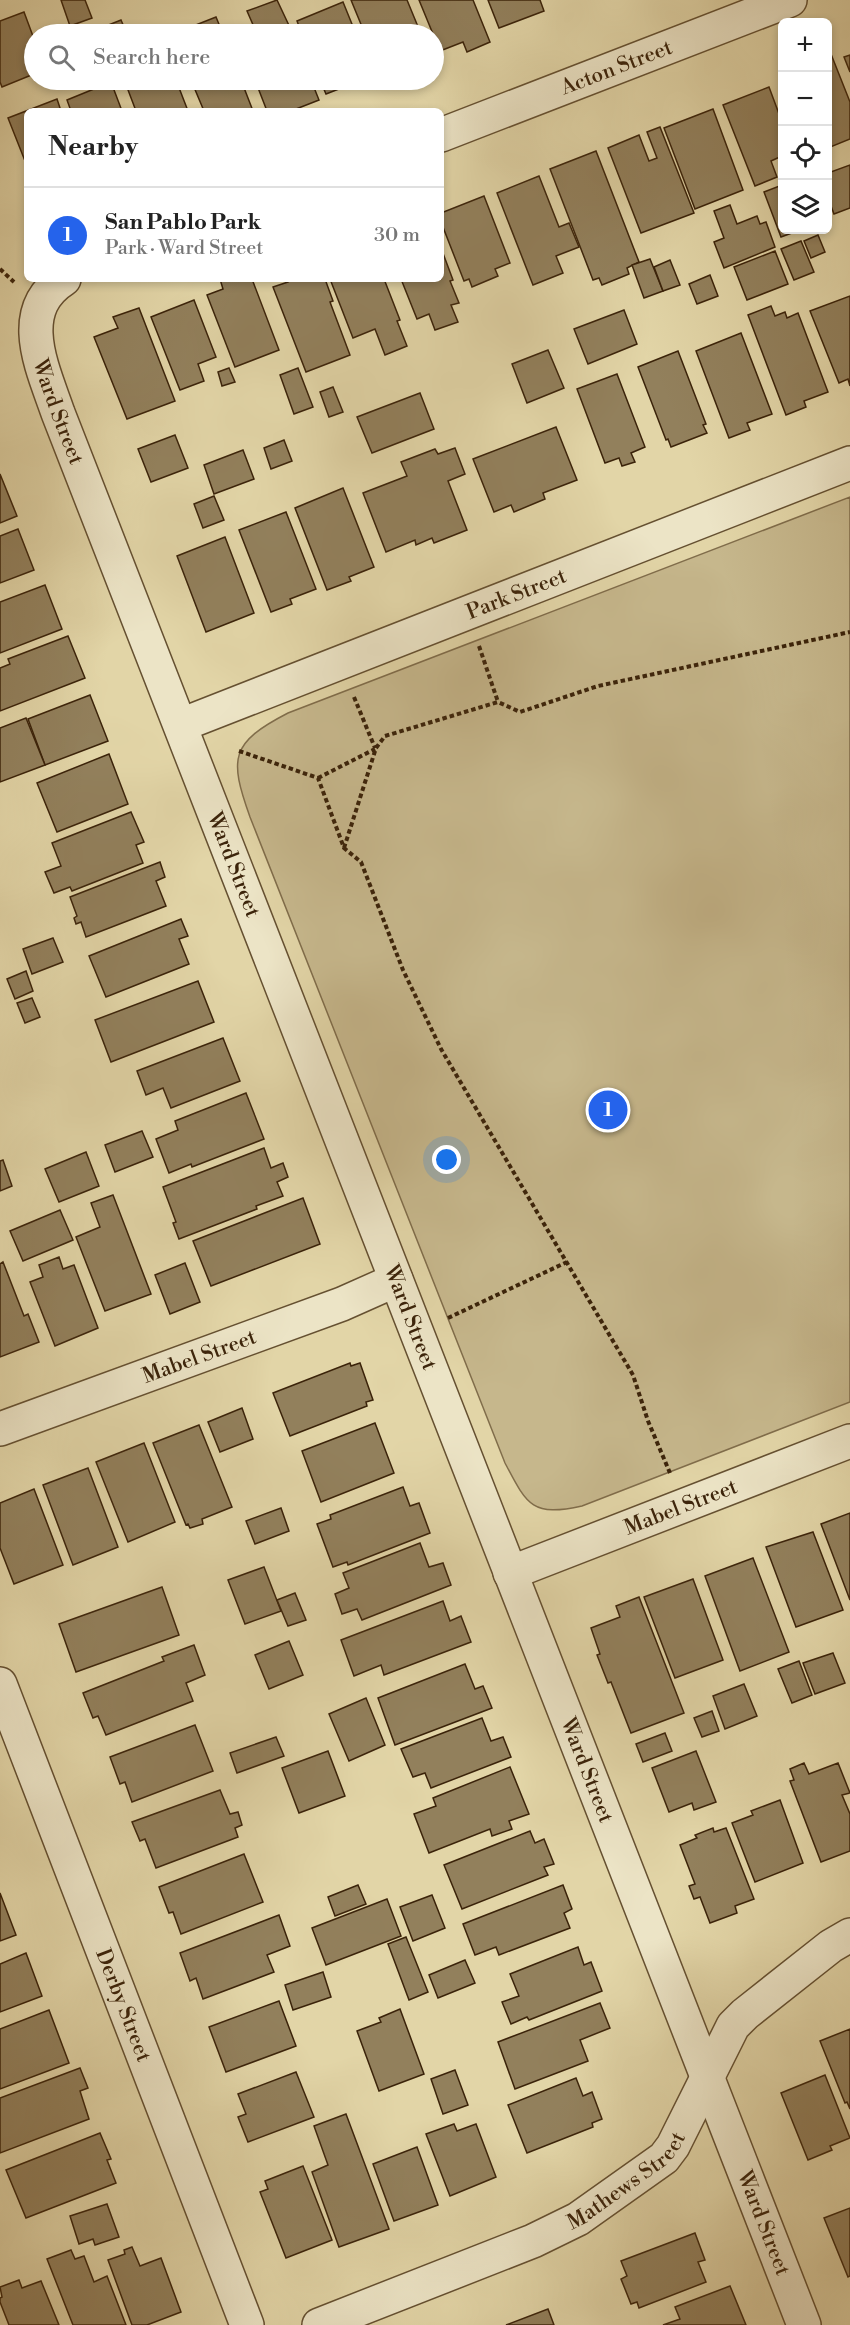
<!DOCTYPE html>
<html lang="en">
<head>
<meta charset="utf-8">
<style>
	body { margin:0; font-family:"Libre Bodoni",serif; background:#f2f2f2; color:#222 }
	.controls { position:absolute; right:18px; top:18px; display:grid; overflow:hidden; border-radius:9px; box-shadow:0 3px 9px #0003 }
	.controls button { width:54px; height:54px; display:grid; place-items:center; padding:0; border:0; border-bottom:2px solid #e0e0e0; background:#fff; color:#222; font:30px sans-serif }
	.you { position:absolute; left:447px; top:1160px; width:21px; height:21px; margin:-15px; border:4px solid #fff; border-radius:50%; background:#1a73e8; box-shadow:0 0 0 9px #1a73e833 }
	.badge { display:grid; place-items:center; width:39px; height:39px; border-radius:50%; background:#2563eb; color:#fff; font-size:20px; font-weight:700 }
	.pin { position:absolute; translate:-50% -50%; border:3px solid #fff; box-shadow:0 2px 6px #0006 }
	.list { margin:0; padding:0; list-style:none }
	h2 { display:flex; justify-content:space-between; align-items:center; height:78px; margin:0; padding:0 24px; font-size:26px }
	h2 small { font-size:20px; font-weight:400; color:#767676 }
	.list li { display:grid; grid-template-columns:39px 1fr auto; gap:18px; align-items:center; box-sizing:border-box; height:96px; padding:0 24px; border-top:2px solid #e0e0e0 }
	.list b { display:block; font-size:22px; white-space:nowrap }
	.list p { margin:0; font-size:20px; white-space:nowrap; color:#767676 }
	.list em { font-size:20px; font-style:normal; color:#767676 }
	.icon { flex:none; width:33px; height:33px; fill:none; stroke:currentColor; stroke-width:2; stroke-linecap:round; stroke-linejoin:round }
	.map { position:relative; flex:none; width:850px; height:2325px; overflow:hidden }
	.search { position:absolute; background:#fff; box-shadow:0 3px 9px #0003; left:24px; top:24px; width:420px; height:66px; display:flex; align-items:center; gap:15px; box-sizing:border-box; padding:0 21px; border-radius:33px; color:#767676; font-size:22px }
	.panel { position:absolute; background:#fff; box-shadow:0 3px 9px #0003; left:24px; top:108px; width:420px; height:174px; border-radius:9px }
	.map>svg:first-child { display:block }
	.green { fill:#c6b78c; stroke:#806d4b; stroke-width:1.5 }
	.building { fill:#92805c; stroke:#3b230a; stroke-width:1.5 }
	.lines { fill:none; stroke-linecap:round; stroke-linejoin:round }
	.minor-casing { stroke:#655031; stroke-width:36 }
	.path { stroke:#3b230a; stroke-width:4; stroke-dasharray:4.5 3; stroke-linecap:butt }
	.minor { stroke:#ece4c6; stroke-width:33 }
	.labels { text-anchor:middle; stroke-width:4.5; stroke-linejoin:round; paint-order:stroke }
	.street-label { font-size:21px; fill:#3b230a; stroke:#ece4c6 }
</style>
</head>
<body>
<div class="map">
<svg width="850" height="2325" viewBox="0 0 850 2325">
	<rect width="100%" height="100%" fill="#e2d5a7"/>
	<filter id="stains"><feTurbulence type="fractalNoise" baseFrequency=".00333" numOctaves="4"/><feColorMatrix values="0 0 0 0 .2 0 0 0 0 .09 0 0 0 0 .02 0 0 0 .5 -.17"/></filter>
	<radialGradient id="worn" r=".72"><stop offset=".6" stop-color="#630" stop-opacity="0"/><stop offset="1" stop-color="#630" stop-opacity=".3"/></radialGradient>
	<path class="green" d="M850 497V1402L582 1506C532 1517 527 1505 505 1463L250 817C229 758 230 743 288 713Z"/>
	<g class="building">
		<polygon points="61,0 85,0 92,18 70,26"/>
		<polygon points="277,0 293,34 257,34 247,11"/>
		<polygon points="351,0 407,0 421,34 365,34"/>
		<polygon points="419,0 473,0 490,42 467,52 463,42 440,51"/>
		<polygon points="488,0 540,0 544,11 499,28"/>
		<polygon points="343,2 356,34 302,34 297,21"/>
		<polygon points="24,12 34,39 34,74 2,87 0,82 0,21"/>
		<polygon points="216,17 223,34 173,34"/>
		<polygon points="121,20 127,34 103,34 101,28"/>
		<polygon points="829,49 850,102 850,139 828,148 828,50"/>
		<polygon points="850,55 850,72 844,57"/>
		<polygon points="127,80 176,80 188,111 136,111 125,82"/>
		<polygon points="191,80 241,80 253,111 204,111"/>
		<polygon points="255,80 311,80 319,100 291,111 267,111"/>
		<polygon points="320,80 362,80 326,94"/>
		<polygon points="111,82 122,111 71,111 67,100"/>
		<polygon points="769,87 782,122 782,156 771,161 777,177 755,186 723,105"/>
		<polygon points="57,99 61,111 27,111 27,166 8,118"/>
		<polygon points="713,109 743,190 695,209 664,128"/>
		<polygon points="660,127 694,213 641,233 608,148 639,135 649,161 657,158 647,132"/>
		<polygon points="596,151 639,262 627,268 629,274 602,285 599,278 593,280 550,169"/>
		<polygon points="850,165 850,208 834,214 828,198 828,173"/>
		<polygon points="539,176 559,227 569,223 579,247 556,256 563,273 533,285 497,193"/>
		<polygon points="782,185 782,230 800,230 781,237 764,192"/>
		<polygon points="484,196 510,263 495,269 498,276 472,287 469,279 464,281 441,222 441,213"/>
		<polygon points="730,205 737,224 757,216 760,224 766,222 775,247 724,268 714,242 724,238 714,211"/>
		<polygon points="818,235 825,252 811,258 804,241"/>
		<polygon points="801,241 814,272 794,280 781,249"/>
		<polygon points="441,248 453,280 450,281 459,303 451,305 458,322 435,330 429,314 417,319 401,279 441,279"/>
		<polygon points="775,251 788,284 747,300 734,267"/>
		<polygon points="650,259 663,291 644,298 632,265"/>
		<polygon points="670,260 680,285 663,291 654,267"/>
		<polygon points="710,275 718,296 697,304 689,284"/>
		<polygon points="220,279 252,279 279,350 235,367 207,295 223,289"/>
		<polygon points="287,279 325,279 333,301 330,302 350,355 306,372 273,287 288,282"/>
		<polygon points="330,279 384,279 400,320 397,321 407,346 385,355 375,329 353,338"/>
		<polygon points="850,296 850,386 848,379 839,383 810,311"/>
		<polygon points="194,300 216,357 198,364 204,381 180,390 151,317"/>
		<polygon points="771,306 775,316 785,312 787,318 798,313 828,392 804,401 806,407 786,415 748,315"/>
		<polygon points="139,308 175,401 127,419 94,337 118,328 113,317"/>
		<polygon points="624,310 637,344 588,364 574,329"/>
		<polygon points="741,333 772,414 747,423 750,430 729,438 696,351"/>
		<polygon points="548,350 564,388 527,403 512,364"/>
		<polygon points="678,351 706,424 703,425 707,433 671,447 668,439 666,440 638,367"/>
		<polygon points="229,368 235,382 222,386 218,372"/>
		<polygon points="298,368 313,407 294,414 280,375"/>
		<polygon points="617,374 645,447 631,453 635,462 622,466 619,458 605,463 577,389"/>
		<polygon points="333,387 343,412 329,417 320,392"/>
		<polygon points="420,393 434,429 372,453 357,417"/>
		<polygon points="556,427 577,480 543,493 545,499 514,512 511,505 494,512 473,459"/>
		<polygon points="175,435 188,468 151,482 138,449"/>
		<polygon points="284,440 292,461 271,469 264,448"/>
		<polygon points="455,448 465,474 448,481 467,530 434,543 432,538 416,545 415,540 386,552 363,493 407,476 401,462 435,449 438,454"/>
		<polygon points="243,450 254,479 214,494 204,465"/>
		<polygon points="0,474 17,516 0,523"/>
		<polygon points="343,488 374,567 349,577 351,581 327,590 295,508"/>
		<polygon points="214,496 224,520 203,528 194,504"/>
		<polygon points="286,512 316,589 290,599 292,604 271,612 239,530"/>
		<polygon points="18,529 34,570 0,583 0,536"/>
		<polygon points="225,537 254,613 206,632 177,556"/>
		<polygon points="45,585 62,629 0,653 0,602"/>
		<polygon points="68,636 85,678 0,711 0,668 10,664 8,659"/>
		<polygon points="90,695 108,741 45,765 28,719"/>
		<polygon points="26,718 45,765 0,782 0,728"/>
		<polygon points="109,754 128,804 57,832 37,783"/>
		<polygon points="131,812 144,842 136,845 143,863 72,891 70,887 54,893 45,872 61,866 52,843"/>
		<polygon points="160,862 165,877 156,881 166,906 86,937 81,922 76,924 74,918 77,916 70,897"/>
		<polygon points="181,919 188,936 179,939 189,964 106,997 89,956"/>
		<polygon points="53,938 63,962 32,974 23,949"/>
		<polygon points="26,971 33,991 15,999 7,979"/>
		<polygon points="198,981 214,1022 111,1062 95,1020"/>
		<polygon points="32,998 40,1017 25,1023 17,1003"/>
		<polygon points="223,1038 240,1081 171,1108 163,1088 146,1095 137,1071"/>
		<polygon points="246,1093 264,1139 192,1167 191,1164 169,1173 156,1139 178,1130 175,1121"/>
		<polygon points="142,1131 153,1157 115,1172 105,1145"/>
		<polygon points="264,1148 271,1168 283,1163 288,1177 277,1182 283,1196 256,1206 257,1209 179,1239 173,1223 176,1222 163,1187"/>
		<polygon points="86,1152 99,1186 59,1202 45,1169"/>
		<polygon points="3,1160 12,1186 0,1191 0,1161"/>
		<polygon points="113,1195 151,1294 105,1311 76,1237 100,1227 91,1203"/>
		<polygon points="303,1198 320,1244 211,1286 193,1241"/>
		<polygon points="60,1210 73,1240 23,1261 10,1231"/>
		<polygon points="59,1257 63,1269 74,1265 98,1328 55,1346 30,1282 43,1277 39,1265"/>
		<polygon points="3,1262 24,1316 28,1314 39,1342 0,1357 0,1264"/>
		<polygon points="185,1263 200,1302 170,1314 155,1275"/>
		<polygon points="350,1363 351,1366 360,1363 373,1400 366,1402 367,1406 290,1436 273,1393"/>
		<polygon points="242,1408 253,1439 220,1452 208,1422"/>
		<polygon points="375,1423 394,1473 321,1502 302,1451"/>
		<polygon points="199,1425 232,1507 202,1519 203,1524 190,1528 188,1524 186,1525 153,1443"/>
		<polygon points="144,1443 175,1522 128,1542 96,1462"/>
		<polygon points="88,1468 118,1547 73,1565 43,1485"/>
		<polygon points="403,1487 410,1506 419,1503 430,1533 348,1565 347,1562 333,1567 317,1524 331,1519 330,1515"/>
		<polygon points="34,1489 63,1565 14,1584 0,1548 0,1503"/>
		<polygon points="281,1508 289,1531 255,1544 246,1521"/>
		<polygon points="850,1513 850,1600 821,1524"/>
		<polygon points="813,1532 843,1610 796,1627 766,1547"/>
		<polygon points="420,1543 429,1567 443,1563 451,1585 362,1620 357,1609 342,1614 335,1594 349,1588 343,1573"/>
		<polygon points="753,1558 789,1652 740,1671 705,1576"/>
		<polygon points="264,1567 281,1611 245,1624 228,1580"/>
		<polygon points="693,1579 723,1660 675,1678 644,1597"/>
		<polygon points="162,1587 179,1635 76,1672 59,1624"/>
		<polygon points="295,1593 306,1620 288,1626 277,1600"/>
		<polygon points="639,1597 684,1713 631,1733 611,1682 608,1683 597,1655 600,1654 591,1628 620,1617 616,1606"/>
		<polygon points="443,1601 450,1621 461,1616 471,1642 384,1675 381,1665 354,1676 341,1640"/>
		<polygon points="289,1641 303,1675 269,1689 255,1655"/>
		<polygon points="194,1645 205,1675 186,1683 193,1701 106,1735 98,1716 93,1718 83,1693 164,1661 162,1657"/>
		<polygon points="833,1653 845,1683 815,1694 803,1663"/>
		<polygon points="799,1661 812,1695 792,1703 778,1669"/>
		<polygon points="465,1664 475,1689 483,1686 492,1708 395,1745 378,1698"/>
		<polygon points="744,1684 757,1716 725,1729 713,1696"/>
		<polygon points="366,1698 385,1745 349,1761 329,1714"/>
		<polygon points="712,1711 719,1731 702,1737 694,1718"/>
		<polygon points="482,1718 491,1741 503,1737 511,1757 431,1788 425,1773 413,1777 401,1749"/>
		<polygon points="195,1725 213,1771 132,1802 125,1782 120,1784 110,1757"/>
		<polygon points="665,1733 672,1751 643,1762 636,1744"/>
		<polygon points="276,1737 284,1756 237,1773 230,1753"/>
		<polygon points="328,1751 345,1796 299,1813 282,1768"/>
		<polygon points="696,1751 716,1802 694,1810 692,1803 669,1812 652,1768"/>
		<polygon points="804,1763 809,1774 838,1763 850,1793 842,1795 850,1814 850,1851 821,1862 790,1781 794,1780 790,1769"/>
		<polygon points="510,1767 529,1814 509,1821 512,1829 492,1836 490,1829 429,1853 414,1814 436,1806 433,1798"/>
		<polygon points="220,1790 230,1814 238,1812 242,1825 235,1828 238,1837 156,1868 145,1839 140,1841 132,1822"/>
		<polygon points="780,1800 803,1863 755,1882 732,1823 753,1815 751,1811"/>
		<polygon points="713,1828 714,1832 726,1828 754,1899 735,1906 737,1913 710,1923 700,1897 694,1899 689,1886 695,1884 680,1845 697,1838 695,1835"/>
		<polygon points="530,1831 535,1843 544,1839 554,1864 544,1867 548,1875 462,1909 444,1865"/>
		<polygon points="244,1854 263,1902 181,1934 173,1912 169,1913 159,1887"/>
		<polygon points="358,1885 366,1904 335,1916 328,1897"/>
		<polygon points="563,1885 572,1909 564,1913 570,1928 499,1955 496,1947 475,1955 463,1924"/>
		<polygon points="0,1893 16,1935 0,1941"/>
		<polygon points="432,1895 445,1928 413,1941 400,1907"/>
		<polygon points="387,1899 401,1936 326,1965 312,1928"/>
		<polygon points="279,1915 290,1946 267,1955 274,1972 203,1999 196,1978 190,1981 180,1953"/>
		<polygon points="406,1937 428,1992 409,2000 388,1944"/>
		<polygon points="578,1947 584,1965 591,1962 602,1991 529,2020 527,2017 511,2024 502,2002 519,1996 510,1974"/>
		<polygon points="26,1953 42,1996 0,2012 0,1964"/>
		<polygon points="465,1960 475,1983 438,1998 429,1975"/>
		<polygon points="323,1972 331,1997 293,2010 285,1985"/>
		<polygon points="279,2001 296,2046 226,2072 209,2027"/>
		<polygon points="600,2003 610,2028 580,2040 588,2061 515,2089 498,2042"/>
		<polygon points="400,2009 424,2074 379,2091 357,2031 381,2022 379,2018"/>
		<polygon points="49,2010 69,2063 0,2089 0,2029"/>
		<polygon points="850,2029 850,2109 847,2102 845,2103 820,2041"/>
		<polygon points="80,2068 88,2088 80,2091 89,2119 0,2153 0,2098"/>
		<polygon points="455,2070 468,2105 443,2114 431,2079"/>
		<polygon points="296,2072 314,2117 248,2142 238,2117 246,2114 238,2094"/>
		<polygon points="825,2075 850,2138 830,2146 832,2150 808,2160 781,2093"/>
		<polygon points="576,2078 583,2096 592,2092 602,2119 592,2123 593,2127 527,2153 508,2105"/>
		<polygon points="346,2114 389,2229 339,2247 312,2172 328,2165 314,2126"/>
		<polygon points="454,2124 457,2131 476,2124 496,2177 450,2196 426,2134"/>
		<polygon points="100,2133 111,2159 107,2160 116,2183 26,2218 6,2170"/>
		<polygon points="417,2147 438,2205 394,2221 373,2164"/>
		<polygon points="303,2166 332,2240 286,2258 260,2192 268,2189 265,2181"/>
		<polygon points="107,2204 119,2237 95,2245 93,2239 79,2244 70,2216"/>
		<polygon points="850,2208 850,2276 848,2277 824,2218"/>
		<polygon points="695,2233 705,2260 698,2262 706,2282 639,2308 637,2302 631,2304 621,2279 627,2276 621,2261"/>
		<polygon points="132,2247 140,2266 161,2258 181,2312 147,2325 132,2325 108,2260 125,2254 124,2250"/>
		<polygon points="71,2250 75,2259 84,2256 94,2282 107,2276 126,2325 73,2325 47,2259"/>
		<polygon points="19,2280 22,2288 41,2281 59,2325 9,2325 0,2302 0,2298 2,2297 0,2287"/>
		<polygon points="730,2286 746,2325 663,2325 680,2319 675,2307"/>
		<polygon points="548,2309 554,2325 506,2325"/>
	</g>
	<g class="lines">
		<g class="minor-casing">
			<g id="minor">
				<path id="s1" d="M441 135 790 0"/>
				<path id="s2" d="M64 279C14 311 43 369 58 413L804 2325"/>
				<path id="s3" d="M181 725 850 463"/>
				<path id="s4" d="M0 1429 342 1304 396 1280"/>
				<path id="s5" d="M510 1573 850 1441"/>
				<path id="s6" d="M0 1684 247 2325"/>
				<path id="s7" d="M319 2325 533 2241 578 2219 664 2158 673 2146 733 2026 745 2014 831 1946 850 1935"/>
			</g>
		</g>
		<g class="path">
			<polyline points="0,269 14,282"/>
			<polyline points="479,646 498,702"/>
			<polyline points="354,697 375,748"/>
			<polyline points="239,751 318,778 344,848 361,862 403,970 441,1049 633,1375 648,1421 670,1473"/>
			<polyline points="318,778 375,749"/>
			<polyline points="344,848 376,748 385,736 498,702 520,712 598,686 850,632"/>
			<polyline points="448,1318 567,1262"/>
		</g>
		<use href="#minor" class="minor"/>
	</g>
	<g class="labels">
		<g class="street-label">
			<text dy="7" stroke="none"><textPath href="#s1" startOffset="188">Acton Street</textPath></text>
			<text dy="7" stroke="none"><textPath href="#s2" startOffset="146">Ward Street</textPath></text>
			<text dy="7" stroke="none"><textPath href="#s3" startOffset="360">Park Street</textPath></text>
			<text dy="7" stroke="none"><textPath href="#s2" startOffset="632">Ward Street</textPath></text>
			<text dy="7" stroke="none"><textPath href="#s2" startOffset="1118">Ward Street</textPath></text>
			<text dy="7" stroke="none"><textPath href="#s4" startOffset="212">Mabel Street</textPath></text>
			<text dy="7" stroke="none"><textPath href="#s5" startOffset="183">Mabel Street</textPath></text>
			<text dy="7" stroke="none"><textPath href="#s2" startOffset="1604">Ward Street</textPath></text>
			<text dy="7" stroke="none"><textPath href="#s6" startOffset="344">Derby Street</textPath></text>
			<text dy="7" stroke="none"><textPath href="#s7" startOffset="342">Mathews Street</textPath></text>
			<text dy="7" stroke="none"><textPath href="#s2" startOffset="2090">Ward Street</textPath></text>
		</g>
	</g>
	<rect width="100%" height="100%" filter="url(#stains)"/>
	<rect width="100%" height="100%" fill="url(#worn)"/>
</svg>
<div class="controls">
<button>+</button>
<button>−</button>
<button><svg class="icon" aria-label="locate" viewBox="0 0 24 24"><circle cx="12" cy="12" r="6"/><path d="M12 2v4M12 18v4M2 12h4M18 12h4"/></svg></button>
<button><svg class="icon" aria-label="layers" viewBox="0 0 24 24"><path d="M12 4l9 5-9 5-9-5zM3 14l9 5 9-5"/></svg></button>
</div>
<div class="you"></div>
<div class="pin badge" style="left:608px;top:1110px">1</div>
<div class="search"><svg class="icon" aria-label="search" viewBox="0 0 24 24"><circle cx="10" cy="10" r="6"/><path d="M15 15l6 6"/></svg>Search here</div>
<section class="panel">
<h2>Nearby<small></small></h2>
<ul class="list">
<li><span class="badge">1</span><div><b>San Pablo Park</b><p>Park · Ward Street</p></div><em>30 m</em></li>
</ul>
</section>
</div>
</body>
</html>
